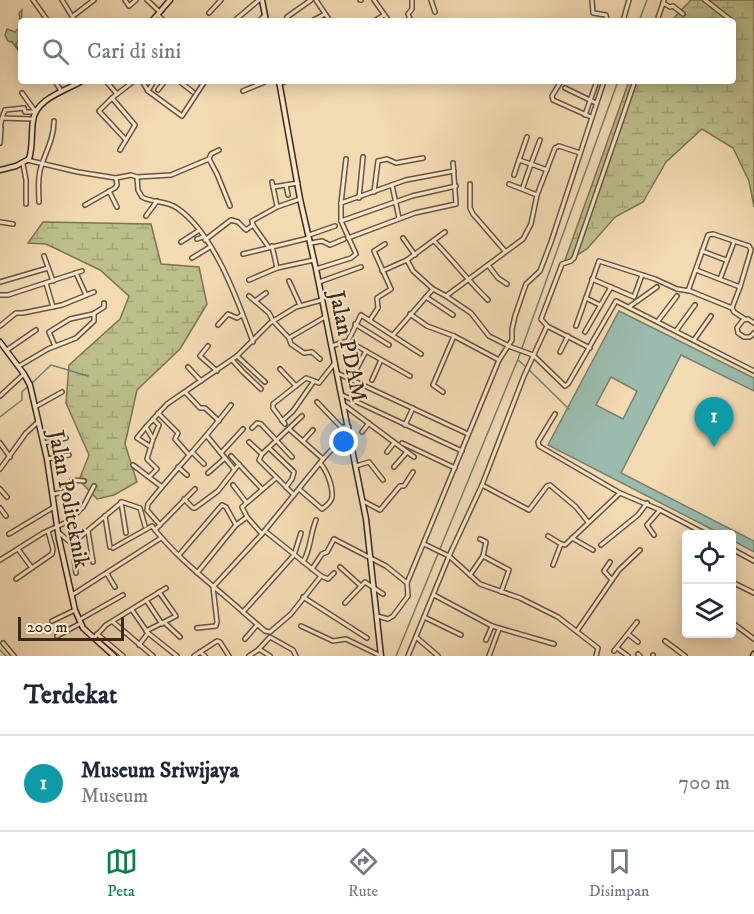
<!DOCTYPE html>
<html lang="id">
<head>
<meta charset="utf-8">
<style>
	body { margin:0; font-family:"IM FELL DW Pica",serif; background:#f6f6f7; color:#1f2937 }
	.controls { position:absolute; right:18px; bottom:18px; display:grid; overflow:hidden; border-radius:6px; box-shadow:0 3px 15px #0003 }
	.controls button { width:54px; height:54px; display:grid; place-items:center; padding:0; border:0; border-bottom:2px solid #e0e1e3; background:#fff; color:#1f2937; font:30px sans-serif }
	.scale { position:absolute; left:18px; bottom:15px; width:106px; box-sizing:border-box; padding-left:6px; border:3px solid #3d2817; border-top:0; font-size:16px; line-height:21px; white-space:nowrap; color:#3d2817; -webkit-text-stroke:4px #f7e7ce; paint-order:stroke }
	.you { position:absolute; left:344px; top:442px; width:21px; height:21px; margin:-15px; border:4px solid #fff; border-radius:50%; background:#1a73e8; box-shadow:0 0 0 9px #1a73e833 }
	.badge { display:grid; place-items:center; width:39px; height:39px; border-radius:50%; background:#0b8043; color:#fff; font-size:20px; font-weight:700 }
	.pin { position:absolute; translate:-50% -50px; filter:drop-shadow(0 2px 3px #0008) }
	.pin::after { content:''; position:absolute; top:32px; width:21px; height:18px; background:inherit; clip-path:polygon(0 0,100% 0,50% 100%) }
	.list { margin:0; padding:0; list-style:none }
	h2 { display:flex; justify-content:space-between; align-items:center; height:78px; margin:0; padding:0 24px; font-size:26px }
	h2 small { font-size:20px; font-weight:400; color:#747a83 }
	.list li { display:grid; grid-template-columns:39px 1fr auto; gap:18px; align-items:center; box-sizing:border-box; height:96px; padding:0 24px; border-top:2px solid #e0e1e3 }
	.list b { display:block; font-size:22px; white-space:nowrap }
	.list p { margin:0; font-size:20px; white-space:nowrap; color:#747a83 }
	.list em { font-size:20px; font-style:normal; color:#747a83 }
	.icon { flex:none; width:33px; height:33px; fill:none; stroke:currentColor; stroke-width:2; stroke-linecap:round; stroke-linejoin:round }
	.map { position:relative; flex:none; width:754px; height:656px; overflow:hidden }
	.search { position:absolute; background:#fff; box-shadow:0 3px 15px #0003; left:18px; right:18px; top:18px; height:66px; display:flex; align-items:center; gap:15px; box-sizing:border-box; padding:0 21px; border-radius:6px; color:#747a83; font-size:22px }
	.sheet { height:174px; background:#fff }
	nav { display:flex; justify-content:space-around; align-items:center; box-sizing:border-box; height:84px; border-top:2px solid #e0e1e3; background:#fff; font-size:16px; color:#747a83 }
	nav a { display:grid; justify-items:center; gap:3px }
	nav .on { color:#0b8043 }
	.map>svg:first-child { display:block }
	.wetland { fill:url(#wetland-marsh); stroke:#7c7451; stroke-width:1.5 }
	.water { fill:#9bbbac; stroke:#758070; stroke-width:1.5; fill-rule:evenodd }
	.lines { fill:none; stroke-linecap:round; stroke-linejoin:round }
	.stream { stroke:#758070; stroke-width:1.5 }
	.street-casing { stroke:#6a543e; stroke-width:6 }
	.secondary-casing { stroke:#3d2817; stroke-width:7 }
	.street { stroke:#f7e7ce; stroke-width:3 }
	.secondary { stroke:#f7e7ce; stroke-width:4 }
	.labels { text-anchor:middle; stroke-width:4.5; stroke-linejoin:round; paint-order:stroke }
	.street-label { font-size:22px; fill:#3d2817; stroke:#f7e7ce }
</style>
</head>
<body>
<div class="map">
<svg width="754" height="656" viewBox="0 0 754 656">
	<defs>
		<pattern id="wetland-marsh" width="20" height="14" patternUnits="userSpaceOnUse" patternTransform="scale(1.5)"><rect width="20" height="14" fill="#bcbf8b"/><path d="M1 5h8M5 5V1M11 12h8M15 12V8" fill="none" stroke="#a2a477"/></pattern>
	</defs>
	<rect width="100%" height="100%" fill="#f2dab3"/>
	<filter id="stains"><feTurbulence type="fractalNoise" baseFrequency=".00333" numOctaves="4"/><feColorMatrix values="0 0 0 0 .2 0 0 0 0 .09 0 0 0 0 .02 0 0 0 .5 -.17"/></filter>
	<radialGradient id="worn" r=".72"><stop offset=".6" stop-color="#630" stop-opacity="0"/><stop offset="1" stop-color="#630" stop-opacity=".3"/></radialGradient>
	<g class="wetland">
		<polygon points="691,0 754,0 754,207 749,181 733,148 702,129 666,162 643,202 615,217 587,249 564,263 629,81 733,81 733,21 671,21"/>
		<polygon points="22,10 21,37 16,44 18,48 21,47 21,54 12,42 8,41 5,35 7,29 15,32 21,26 19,13"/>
		<polygon points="43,222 151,224 161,264 199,267 207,304 180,349 137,390 125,444 137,482 114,495 97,499 79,480 89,455 66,403 69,365 120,319 129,296 100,270 46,244 28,243"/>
	</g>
	<path class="water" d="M619 311 754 378V391L681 355 621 473 754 541V552L732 540V534H721L548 445ZM611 377 637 391 623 419 596 405Z"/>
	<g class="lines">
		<g class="stream">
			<polyline points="639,21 647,0"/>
			<polyline points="518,360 526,367"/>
			<polyline points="529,370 569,409"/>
			<polyline points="32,383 51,365 88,376"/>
			<polyline points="0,417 22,400 22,392 28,386"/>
			<polyline points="0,650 6,656"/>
			<polyline points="396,656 518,359 618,81"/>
		</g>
		<g class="street-casing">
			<g id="street">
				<polyline points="33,0 48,21"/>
				<polyline points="62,0 75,21"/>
				<polyline points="125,0 129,6 136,0"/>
				<polyline points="147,0 160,12"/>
				<polyline points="316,0 330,21"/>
				<polyline points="360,0 361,0"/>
				<polyline points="374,0 389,21"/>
				<polyline points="431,0 435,12"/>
				<polyline points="592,0 593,13 606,15 607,21"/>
				<polyline points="705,0 732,21"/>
				<polyline points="663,3 670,7 673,6 683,14"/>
				<polyline points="209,13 221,0"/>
				<polyline points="158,15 164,21"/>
				<polyline points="73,16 94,0"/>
				<polyline points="287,17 311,0"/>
				<polyline points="234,21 259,0"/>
				<polyline points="259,21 265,15"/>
				<polyline points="312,21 325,14"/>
				<polyline points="374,21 384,15"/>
				<polyline points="411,21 408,14 412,9 412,0"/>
				<polyline points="623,21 629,0"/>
				<polyline points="657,21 664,0"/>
				<polyline points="55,81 61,91"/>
				<polyline points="106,81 117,94"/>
				<polyline points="142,81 148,91 182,116 205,81"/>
				<polyline points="179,81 193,92"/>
				<polyline points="560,83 552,96 553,100 591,117"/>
				<polyline points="279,84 287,81"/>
				<polyline points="565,88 596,103"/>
				<polyline points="158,90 165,81"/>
				<polyline points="148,91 154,81"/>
				<polyline points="243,91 267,81"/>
				<polyline points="22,93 35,111"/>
				<polyline points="112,98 99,111 126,140"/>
				<polyline points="585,115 597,81"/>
				<polyline points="2,118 5,110 24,108 25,112 35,112"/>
				<polyline points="0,129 2,118 33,119"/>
				<polyline points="0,143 1,128"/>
				<polyline points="120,150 135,125 112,98 134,81"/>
				<polyline points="209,159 211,154 219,150"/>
				<polyline points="27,160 78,172 116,178 131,175 137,177 171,175 209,159 217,174 230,206"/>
				<polyline points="519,160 527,137"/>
				<polyline points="23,164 26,180 26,204"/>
				<polyline points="514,175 519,160 531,164 540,140"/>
				<path d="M137 177 138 190 142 197C152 203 166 200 177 208 214 233 238 301 253 342"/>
				<polyline points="272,182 277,206"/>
				<polyline points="470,184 470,208 473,214 505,251"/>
				<polyline points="509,184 537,195"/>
				<polyline points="286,185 288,195"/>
				<polyline points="392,185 399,218"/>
				<polyline points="273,187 298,183"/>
				<polyline points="523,187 531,164 547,170"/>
				<polyline points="109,191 117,207"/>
				<polyline points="374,192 378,161 387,159 396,163 423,158"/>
				<polyline points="359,198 363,157"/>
				<path d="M39 202C39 190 37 179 41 167 46 151 54 138 54 121"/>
				<polyline points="341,203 346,159"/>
				<polyline points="85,205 115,188 117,185 116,178"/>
				<polyline points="146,216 157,201"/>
				<polyline points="341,221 412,196 456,186"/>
				<polyline points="0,222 13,224"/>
				<polyline points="253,225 268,246"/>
				<polyline points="309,235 335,226"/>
				<polyline points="348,238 415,213 456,204 453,163"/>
				<polyline points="403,238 415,255"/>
				<polyline points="197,239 203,237"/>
				<polyline points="205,240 231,220 238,222 246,230 253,225 252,221 277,207 300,199"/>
				<path d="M434 241C453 260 468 281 488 300"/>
				<polyline points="181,242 198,231"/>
				<polyline points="311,243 322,241 330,245 344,239"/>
				<polyline points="272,246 277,268"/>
				<polyline points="702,251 726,260"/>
				<polyline points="243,254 309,238"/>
				<polyline points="44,256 53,281"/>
				<polyline points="192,258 210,247"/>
				<polyline points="407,260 413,271 433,289"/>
				<polyline points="488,265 498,278 507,284"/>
				<polyline points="316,269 351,258 356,254 341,221 341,203 406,180 454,171"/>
				<polyline points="696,270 740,287"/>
				<polyline points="382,271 407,260 445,232"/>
				<polyline points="76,273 86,295"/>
				<polyline points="592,279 634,297 642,275"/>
				<polyline points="720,279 734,242"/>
				<polyline points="249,280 277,268 314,260"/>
				<polyline points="289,281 300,305"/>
				<polyline points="0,282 48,268"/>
				<polyline points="319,282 361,267"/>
				<polyline points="46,283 53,307"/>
				<polyline points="688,291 708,235 713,234 749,246 751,250 740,287 732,308 734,312 745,319"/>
				<polyline points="0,295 8,295 82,271"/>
				<polyline points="249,296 269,313 273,321 289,338 291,344 304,353 312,352 320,359"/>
				<polyline points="446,296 471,313 489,336 511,347 533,355 565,386 568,384 616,301 754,371"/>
				<polyline points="426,297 453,315"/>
				<polyline points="586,298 600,305"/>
				<polyline points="255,301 266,293"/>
				<polyline points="629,307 657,287"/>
				<polyline points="410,314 427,326 454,336 499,360"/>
				<polyline points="370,320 378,308 377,298 391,289 374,251 385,244"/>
				<polyline points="658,321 677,296"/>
				<polyline points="754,323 748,319 743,320 737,328 738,333 744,337 750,337 754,333"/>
				<polyline points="355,324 389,345"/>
				<polyline points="218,325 228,314 237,318 242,315"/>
				<polyline points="0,326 16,313 23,313 62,305 94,292"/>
				<polyline points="547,326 590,348"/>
				<polyline points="576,326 599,261 655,279 677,289 690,291 732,308"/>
				<polyline points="676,331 695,305"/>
				<polyline points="585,332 611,287"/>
				<polyline points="393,335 433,289 446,296 523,239 531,224 537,195 555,148 559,146 580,153"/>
				<polyline points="289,338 325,317"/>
				<polyline points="694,340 711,316"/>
				<polyline points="348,341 410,376"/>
				<polyline points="55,346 49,332 70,319 93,314 104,307 104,303"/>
				<polyline points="208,346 200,356 217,371"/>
				<polyline points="331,346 348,341 361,315 421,354"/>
				<polyline points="7,350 36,330"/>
				<polyline points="560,352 568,336"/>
				<polyline points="237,356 265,382"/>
				<polyline points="233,361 243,372 261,389"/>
				<polyline points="19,366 48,349 76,338 94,321 94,314"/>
				<polyline points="188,367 201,381"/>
				<polyline points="280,369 296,386"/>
				<polyline points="356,370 366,351"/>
				<polyline points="337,373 468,434"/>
				<polyline points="372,380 381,360"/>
				<polyline points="185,392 200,408 205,408 219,421"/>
				<polyline points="443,392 433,385 454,336"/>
				<polyline points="342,395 462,451"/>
				<polyline points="0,396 24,374"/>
				<polyline points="317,402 341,427 349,427"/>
				<polyline points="344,405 414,457"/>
				<polyline points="35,407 62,392"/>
				<polyline points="158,413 178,433 175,439 189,455"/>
				<polyline points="555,414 538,442 539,446 620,493"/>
				<polyline points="153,419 159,425 154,437"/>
				<polyline points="282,421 293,411 314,381"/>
				<polyline points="285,424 273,408 273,404 306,378 319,383 334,364"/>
				<polyline points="405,425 413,408"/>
				<polyline points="146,427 137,438 151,447"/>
				<polyline points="252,428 257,423 261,424 292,457"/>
				<polyline points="289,429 323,459"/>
				<polyline points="362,432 369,423"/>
				<polyline points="207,436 234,469"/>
				<polyline points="303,441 313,430"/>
				<polyline points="249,442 262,454"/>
				<polyline points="0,443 10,457"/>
				<polyline points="43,443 66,438"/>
				<polyline points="402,443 455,468"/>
				<polyline points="269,448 294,472 292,479 286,487"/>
				<polyline points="192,452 204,464"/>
				<polyline points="387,452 394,443"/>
				<polyline points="221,453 243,429"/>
				<polyline points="231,456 262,489"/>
				<polyline points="47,459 69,455"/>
				<polyline points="133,465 162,487"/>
				<polyline points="356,466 369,462 383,480"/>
				<polyline points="178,467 187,475"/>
				<polyline points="394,467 407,452"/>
				<polyline points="0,469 26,433 38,422"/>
				<polyline points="208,473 225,458"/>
				<polyline points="149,477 157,469 147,459 153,439 146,427 167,404 237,356 270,323 296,307 322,300"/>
				<polyline points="233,485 246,502"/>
				<polyline points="482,485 529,510 547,486 550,485 576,507 588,522"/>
				<polyline points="0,489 7,497"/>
				<path d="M299 489 322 509C326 506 331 503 332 497 333 486 327 471 320 463"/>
				<polyline points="54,494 68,491 72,480 84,481"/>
				<polyline points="294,495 259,460 262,454 302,416"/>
				<polyline points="184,499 193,508 195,508 218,491 239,464"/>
				<polyline points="363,501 380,510 400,486 404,486 413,472"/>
				<polyline points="121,502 126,533"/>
				<polyline points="0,508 6,516"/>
				<polyline points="105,516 110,547"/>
				<path d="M160 525 147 510 148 504C175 470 205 439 231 405"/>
				<polyline points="155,530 195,489"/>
				<polyline points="88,531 93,562"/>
				<polyline points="58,532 70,542 74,542 122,502 140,508 145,526"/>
				<polyline points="9,534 54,507"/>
				<polyline points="262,534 247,517 242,507 276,478"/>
				<polyline points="654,535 647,525 660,510"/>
				<polyline points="548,536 561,544"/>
				<polyline points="572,538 593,550"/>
				<polyline points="72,542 76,573"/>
				<polyline points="424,544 449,556 480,584 520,598 558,617 598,648 596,656"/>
				<polyline points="601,545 638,515 647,503"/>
				<path d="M113 548 152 526C178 560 212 584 243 612L294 555 301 533"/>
				<polyline points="18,549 32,568"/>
				<polyline points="732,549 754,561"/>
				<polyline points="179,555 222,505 226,507 236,525"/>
				<polyline points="483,556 509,570 501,592"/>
				<polyline points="0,560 43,533 69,521 83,507 94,486"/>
				<path d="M303 562C311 549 310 534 316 520"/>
				<polyline points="553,565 561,544 565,545 620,493 660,510 706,534"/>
				<polyline points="340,567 361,586"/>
				<polyline points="312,569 322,554 327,552 334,539 386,566 407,583 499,360 512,340 512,329 515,316 526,284 540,271 551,242 604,81"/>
				<polyline points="197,573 236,525 247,517"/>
				<polyline points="107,574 115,587"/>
				<polyline points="470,575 483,556 486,542 480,539"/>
				<polyline points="321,576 328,579 334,573"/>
				<polyline points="16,579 52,554 53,549 48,531"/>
				<polyline points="612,580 619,570 640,550"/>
				<polyline points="732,582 754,593"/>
				<polyline points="72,595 161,538"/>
				<polyline points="434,595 492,626 554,644"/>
				<polyline points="303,597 367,638"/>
				<polyline points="146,600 162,624"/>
				<polyline points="345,603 365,582 383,594"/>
				<polyline points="132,610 148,633 177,656"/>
				<polyline points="243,612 265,631 270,632 291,614 321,576 265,531"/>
				<polyline points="377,616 388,619 393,616 408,596 407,583"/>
				<polyline points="424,617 461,635"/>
				<polyline points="79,620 123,595"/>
				<polyline points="52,621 75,610"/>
				<polyline points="113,622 153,656"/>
				<polyline points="165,623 180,637"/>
				<polyline points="734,624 754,639"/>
				<polyline points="301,626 333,641 346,639 381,656"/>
				<polyline points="197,628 216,626 217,622 213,587 262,534 323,459 348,432"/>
				<polyline points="146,631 176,616 159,592"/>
				<polyline points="577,631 612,580 604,571 610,562"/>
				<polyline points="97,634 123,656"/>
				<polyline points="628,634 638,642"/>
				<polyline points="57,636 81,623"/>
				<polyline points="416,637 438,656"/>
				<polyline points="94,638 106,625 166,588"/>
				<polyline points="245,639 257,625"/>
				<polyline points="486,640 492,626"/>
				<polyline points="665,641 685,656"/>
				<polyline points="3,643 14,656"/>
				<polyline points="139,645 148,633"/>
				<polyline points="617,648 628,656"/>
				<polyline points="259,649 270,656"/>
				<polyline points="614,651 637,622"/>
				<polyline points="200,652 205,656"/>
				<polyline points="638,654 640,656"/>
				<polyline points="653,655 653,656"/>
				<polyline points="194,656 217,641 220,642 229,656"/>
				<polyline points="249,656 258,650 270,637 293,650 296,656"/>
				<polyline points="408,656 449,556 482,485 524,376 547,326 541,319 562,264 571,261 574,258 635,81"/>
				<polyline points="489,656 499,629"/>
			</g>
		</g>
		<g class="secondary-casing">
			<g id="secondary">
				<polyline points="262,0 266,21"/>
				<polyline points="152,21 170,0"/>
				<polyline points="279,81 300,199 316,269 366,519 381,656"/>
				<path d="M0 170 16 166 29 159C33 147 31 134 33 121 35 99 65 91 82 81"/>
				<polyline points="0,342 24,374 30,385 47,459 59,539 75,610 83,628 114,656"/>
				<polyline points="753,656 754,654"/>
			</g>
		</g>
		<use href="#street" class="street"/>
		<use href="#secondary" class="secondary"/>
	</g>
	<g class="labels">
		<g class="street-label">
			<text transform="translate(349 346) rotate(78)" y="8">Jalan PDAM</text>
			<text transform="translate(70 499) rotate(79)" y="8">Jalan Politeknik</text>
		</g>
	</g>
	<rect width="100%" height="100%" filter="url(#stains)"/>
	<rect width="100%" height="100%" fill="url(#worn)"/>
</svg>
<div class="controls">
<button><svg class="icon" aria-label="locate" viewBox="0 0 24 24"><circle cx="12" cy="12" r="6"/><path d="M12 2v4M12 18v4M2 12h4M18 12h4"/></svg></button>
<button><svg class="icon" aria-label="layers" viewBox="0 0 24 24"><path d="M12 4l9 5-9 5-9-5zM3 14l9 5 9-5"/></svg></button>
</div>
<div class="scale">200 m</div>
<div class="you"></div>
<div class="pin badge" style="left:714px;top:447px;background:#0f9aa8">1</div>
<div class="search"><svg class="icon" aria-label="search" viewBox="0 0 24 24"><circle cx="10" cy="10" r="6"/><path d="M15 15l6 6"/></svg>Cari di sini</div>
</div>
<section class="sheet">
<h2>Terdekat<small></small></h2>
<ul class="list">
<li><span class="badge" style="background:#0f9aa8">1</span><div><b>Museum Sriwijaya</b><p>Museum</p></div><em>700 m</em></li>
</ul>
</section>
<nav>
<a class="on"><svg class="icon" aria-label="map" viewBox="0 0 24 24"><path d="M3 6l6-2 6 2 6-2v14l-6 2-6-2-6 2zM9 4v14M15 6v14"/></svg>Peta</a>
<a><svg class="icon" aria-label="directions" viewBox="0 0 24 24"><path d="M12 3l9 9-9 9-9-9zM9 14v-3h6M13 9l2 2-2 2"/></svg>Rute</a>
<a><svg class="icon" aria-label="saved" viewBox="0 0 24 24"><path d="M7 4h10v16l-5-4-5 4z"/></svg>Disimpan</a>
</nav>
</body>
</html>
